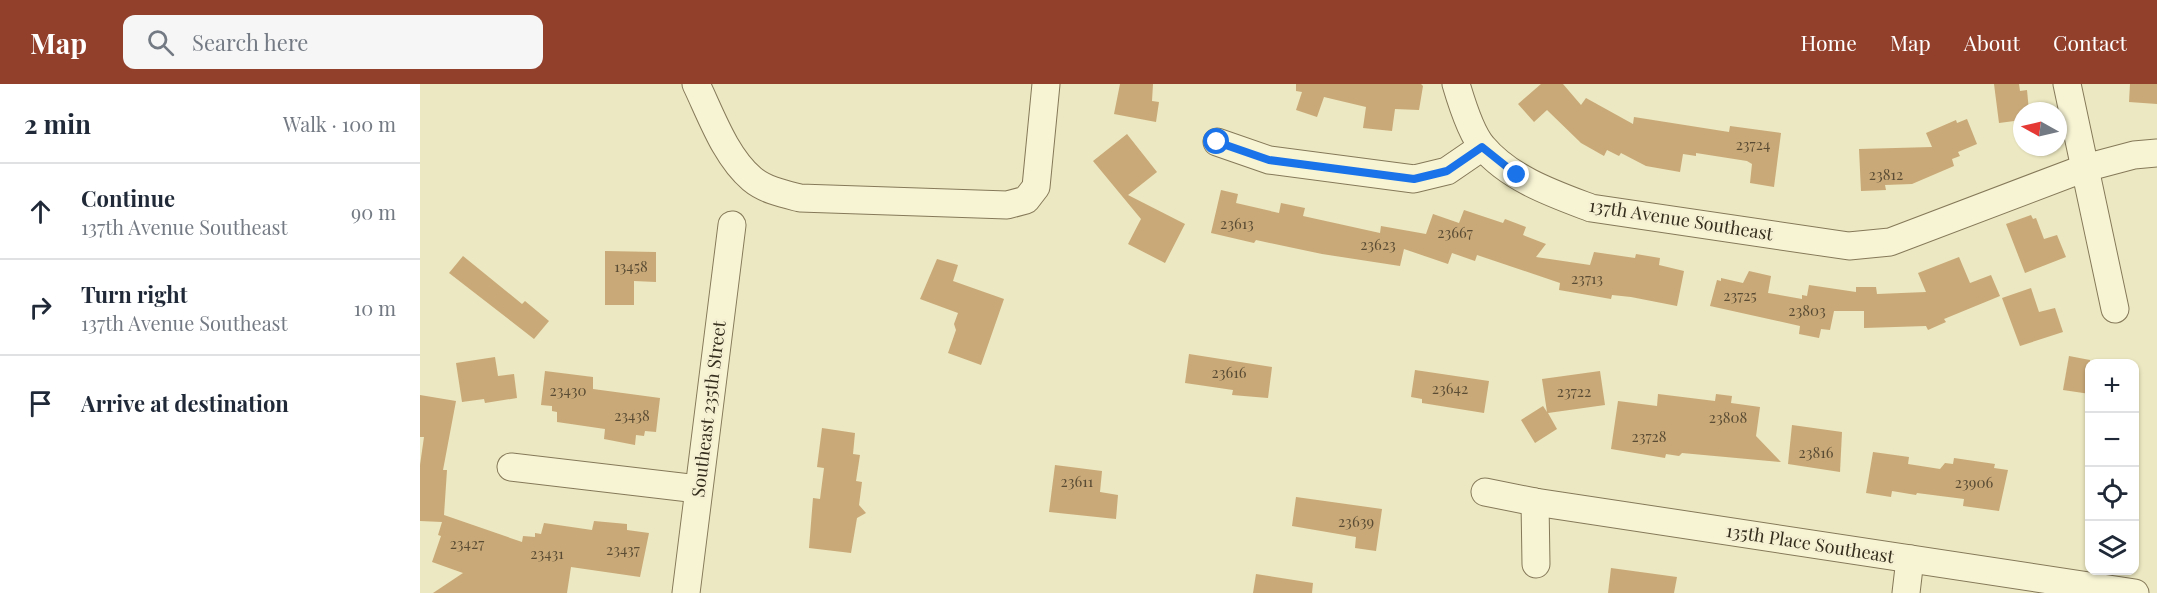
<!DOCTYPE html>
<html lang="en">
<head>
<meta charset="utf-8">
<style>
	body { margin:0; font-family:"Playfair Display",serif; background:#f6f6f7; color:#1f2937 }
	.controls { position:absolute; right:18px; bottom:18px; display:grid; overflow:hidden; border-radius:12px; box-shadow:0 2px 4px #0004 }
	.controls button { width:54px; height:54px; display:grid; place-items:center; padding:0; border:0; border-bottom:2px solid #e0e1e3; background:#fff; color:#1f2937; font:30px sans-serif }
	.compass { position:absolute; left:1593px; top:18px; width:54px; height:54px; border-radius:50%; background:#fff; box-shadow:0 2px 4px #0004; rotate:278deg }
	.stop { position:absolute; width:18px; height:18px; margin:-14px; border:4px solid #1a73e8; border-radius:50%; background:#fff }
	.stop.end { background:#1a73e8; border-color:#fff; box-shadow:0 2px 6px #0008 }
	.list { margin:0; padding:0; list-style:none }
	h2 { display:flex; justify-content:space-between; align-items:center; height:78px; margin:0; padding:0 24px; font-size:26px }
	h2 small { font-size:20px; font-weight:400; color:#747a83 }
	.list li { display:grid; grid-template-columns:39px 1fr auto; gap:18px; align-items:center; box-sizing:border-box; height:96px; padding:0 24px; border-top:2px solid #e0e1e3 }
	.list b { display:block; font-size:22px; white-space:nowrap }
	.list p { margin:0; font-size:20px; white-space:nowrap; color:#747a83 }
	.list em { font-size:20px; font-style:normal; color:#747a83 }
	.icon { flex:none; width:33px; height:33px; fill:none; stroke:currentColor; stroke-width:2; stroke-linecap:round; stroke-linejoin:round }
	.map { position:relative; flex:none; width:1737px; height:509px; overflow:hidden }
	header { display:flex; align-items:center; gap:36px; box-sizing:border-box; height:84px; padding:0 30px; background:#923f2c; color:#fff }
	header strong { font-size:28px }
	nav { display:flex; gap:33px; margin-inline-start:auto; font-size:21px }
	.search { width:420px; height:54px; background:#f6f6f7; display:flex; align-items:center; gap:15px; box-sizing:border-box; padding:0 21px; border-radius:12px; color:#747a83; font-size:22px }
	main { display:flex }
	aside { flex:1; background:#fff }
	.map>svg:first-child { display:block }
	.building { fill:#c9a978 }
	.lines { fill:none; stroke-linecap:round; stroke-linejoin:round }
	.minor-casing { stroke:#857959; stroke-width:29 }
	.minor { stroke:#f7f4d4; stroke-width:27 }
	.route { stroke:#1a73e8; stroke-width:8 }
	.labels { text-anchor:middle; stroke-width:5; stroke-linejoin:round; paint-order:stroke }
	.number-label { font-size:15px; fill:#5a4c34 }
	.street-label { font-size:18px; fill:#352d1d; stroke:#f4f0d1 }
</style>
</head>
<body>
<header>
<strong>Map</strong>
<div class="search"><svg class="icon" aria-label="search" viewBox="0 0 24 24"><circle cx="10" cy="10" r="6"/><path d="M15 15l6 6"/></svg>Search here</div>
<nav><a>Home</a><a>Map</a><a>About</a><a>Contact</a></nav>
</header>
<main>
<aside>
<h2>2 min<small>Walk · 100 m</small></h2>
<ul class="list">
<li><svg class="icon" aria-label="ahead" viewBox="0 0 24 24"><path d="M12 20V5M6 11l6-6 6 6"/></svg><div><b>Continue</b><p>137th Avenue Southeast</p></div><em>90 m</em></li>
<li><svg class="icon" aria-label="right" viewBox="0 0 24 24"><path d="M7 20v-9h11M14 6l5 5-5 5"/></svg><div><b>Turn right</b><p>137th Avenue Southeast</p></div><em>10 m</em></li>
<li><svg class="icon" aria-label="arrive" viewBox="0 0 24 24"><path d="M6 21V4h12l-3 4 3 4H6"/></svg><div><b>Arrive at destination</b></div></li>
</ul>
</aside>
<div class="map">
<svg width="1737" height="509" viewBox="0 0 1737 509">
	<rect width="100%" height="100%" fill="#ece8c1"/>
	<g class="building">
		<polygon points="700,0 733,0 732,17 739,18 736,38 694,30"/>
		<polygon points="876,0 1001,0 1003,2 999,26 975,25 972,47 943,44 946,23 904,13 897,33 876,26 882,8 876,7"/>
		<polygon points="1121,0 1143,0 1161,21 1166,14 1213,40 1214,33 1309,48 1310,42 1361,49 1354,103 1330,99 1332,80 1327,77 1276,69 1276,72 1263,70 1260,88 1226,82 1201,69 1199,72 1187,66 1184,72 1161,59 1127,26 1114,38 1098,20"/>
		<polygon points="1574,0 1599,0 1600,7 1607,6 1609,27 1602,27 1602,36 1579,39"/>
		<polygon points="1710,0 1737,0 1737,20 1709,18"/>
		<polygon points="1547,35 1557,60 1538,68 1540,72 1532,75 1534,82 1492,100 1465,101 1466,106 1441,107 1439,65 1512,63 1506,49 1536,36 1537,39"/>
		<polygon points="707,50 737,88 708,111 765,140 745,179 708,160 721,135 673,77"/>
		<polygon points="801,106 818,110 816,119 859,129 861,119 885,124 883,132 960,149 961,142 1006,150 1013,130 1039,139 1044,126 1083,139 1085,135 1106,143 1103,151 1126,160 1116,173 1170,181 1174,168 1215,174 1216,170 1240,174 1239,181 1264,187 1257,222 1211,213 1192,211 1191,215 1139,206 1140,199 1057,171 1055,177 1032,169 1028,180 984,165 980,182 902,170 836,156 834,159 791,149"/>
		<polygon points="1611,131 1613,135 1616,134 1624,155 1637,151 1646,173 1605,189 1586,140"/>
		<polygon points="185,167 236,168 236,198 214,197 214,221 185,221"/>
		<polygon points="43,172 102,220 105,217 129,237 114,255 29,189"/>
		<polygon points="1539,173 1550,199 1571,191 1580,212 1524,235 1526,238 1508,246 1506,242 1444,244 1444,227 1414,227 1410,246 1401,245 1399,254 1379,250 1380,242 1290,222 1297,196 1301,197 1301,194 1323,199 1329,187 1351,192 1348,209 1382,215 1382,211 1387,212 1389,201 1436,208 1436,203 1456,203 1457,210 1506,208 1498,189"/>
		<polygon points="517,175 538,181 533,197 584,215 561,281 528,269 536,246 534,240 538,229 500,215"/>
		<polygon points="1611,204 1619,228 1635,224 1643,248 1600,262 1582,214"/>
		<polygon points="769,270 852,283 848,314 812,311 813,306 765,299"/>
		<polygon points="1649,272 1670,276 1670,310 1643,306"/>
		<polygon points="75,273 78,292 94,290 97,314 65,319 64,315 42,318 36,279"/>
		<polygon points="995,286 1069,297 1064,329 1002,319 1002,315 991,313"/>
		<polygon points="125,287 173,293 173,305 240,314 236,348 225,347 224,352 216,351 215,361 184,355 185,345 137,338 137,328 132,327 132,322 121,321"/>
		<polygon points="1180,287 1185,321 1128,329 1137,345 1115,359 1101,336 1123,322 1127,328 1122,295"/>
		<polygon points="1238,310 1295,317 1296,310 1312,312 1311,319 1340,323 1336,352 1361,378 1262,369 1259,372 1246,370 1245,374 1191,365 1198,317 1237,322"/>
		<polygon points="0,311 36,317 23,386 27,386 24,431 102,458 103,452 115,453 115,449 121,450 124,439 172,446 174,437 207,440 207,446 229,449 220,493 151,483 147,509 13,509 43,489 12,478 21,452 18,451 22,438 0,437 0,381 4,353 0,353"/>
		<polygon points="1372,341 1422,348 1420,388 1368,380"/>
		<polygon points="402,344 435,349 433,370 440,371 436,397 442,398 439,421 446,429 437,434 431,469 389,464 393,414 400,415 404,384 397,383"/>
		<polygon points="1453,368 1489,373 1488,380 1520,385 1525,379 1533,380 1534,374 1575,380 1574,384 1588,386 1579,427 1543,422 1544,415 1497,409 1496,411 1472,407 1471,413 1446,409"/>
		<polygon points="635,381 682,387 680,408 698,411 696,435 629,428"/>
		<polygon points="876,413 962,425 956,467 935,464 936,453 872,442"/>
		<polygon points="1191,484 1257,493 1254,509 1188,509"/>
		<polygon points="836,490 893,499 892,509 833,509"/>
	</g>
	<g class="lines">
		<g class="minor-casing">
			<g id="minor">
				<path d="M276 0C291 31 305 72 332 95 345 106 364 110 380 114L587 121 606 116 616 103 626 0"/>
				<path d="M1036 0C1041 17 1052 51 1063 63 1090 95 1134 110 1171 124L1429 162 1470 158 1665 84 1714 71 1737 69"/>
				<polyline points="1647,0 1695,225"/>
				<polyline points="797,58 849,76 994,95 1027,87 1062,63"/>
				<polyline points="91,383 278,405"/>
				<polyline points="1065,408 1115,418 1715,509"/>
				<polyline points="1115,418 1116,480"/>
				<polyline points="266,509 312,141"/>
				<polyline points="1486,509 1490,475"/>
			</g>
		</g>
		<use href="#minor" class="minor"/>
	</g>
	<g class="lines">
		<polyline class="route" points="797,58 849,76 994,95 1027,87 1062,63 1097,91"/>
	</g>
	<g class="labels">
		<g class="number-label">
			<text x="1333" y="66">23724</text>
			<text x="1466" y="96">23812</text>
			<text x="817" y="145">23613</text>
			<text x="1035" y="154">23667</text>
			<text x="958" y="166">23623</text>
			<text x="211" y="188">13458</text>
			<text x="1167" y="200">23713</text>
			<text x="1320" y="217">23725</text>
			<text x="1387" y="232">23803</text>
			<text x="809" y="294">23616</text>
			<text x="1030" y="310">23642</text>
			<text x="148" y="312">23430</text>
			<text x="1154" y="313">23722</text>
			<text x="212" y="337">23438</text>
			<text x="1308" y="339">23808</text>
			<text x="1229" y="358">23728</text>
			<text x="1396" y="374">23816</text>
			<text x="657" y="403">23611</text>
			<text x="1554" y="404">23906</text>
			<text x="936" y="443">23639</text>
			<text x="47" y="465">23427</text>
			<text x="203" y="471">23437</text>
			<text x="127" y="475">23431</text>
		</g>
		<g class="street-label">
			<text transform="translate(1261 136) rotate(9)" y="6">137th Avenue Southeast</text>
			<text transform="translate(289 325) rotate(-83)" y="6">Southeast 235th Street</text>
			<text transform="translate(1390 460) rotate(9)" y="6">135th Place Southeast</text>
		</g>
	</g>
</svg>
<div class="controls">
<button>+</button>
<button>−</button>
<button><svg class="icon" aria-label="locate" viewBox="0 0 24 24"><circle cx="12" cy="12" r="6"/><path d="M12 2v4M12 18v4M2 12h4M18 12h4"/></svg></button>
<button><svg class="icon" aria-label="layers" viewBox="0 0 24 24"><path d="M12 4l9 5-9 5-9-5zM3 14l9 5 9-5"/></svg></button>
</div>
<svg class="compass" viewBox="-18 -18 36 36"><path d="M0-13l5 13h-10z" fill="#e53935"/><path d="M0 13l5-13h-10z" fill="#747a83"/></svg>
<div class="stop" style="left:797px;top:58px"></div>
<div class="stop end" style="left:1097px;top:91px"></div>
</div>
</main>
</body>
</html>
